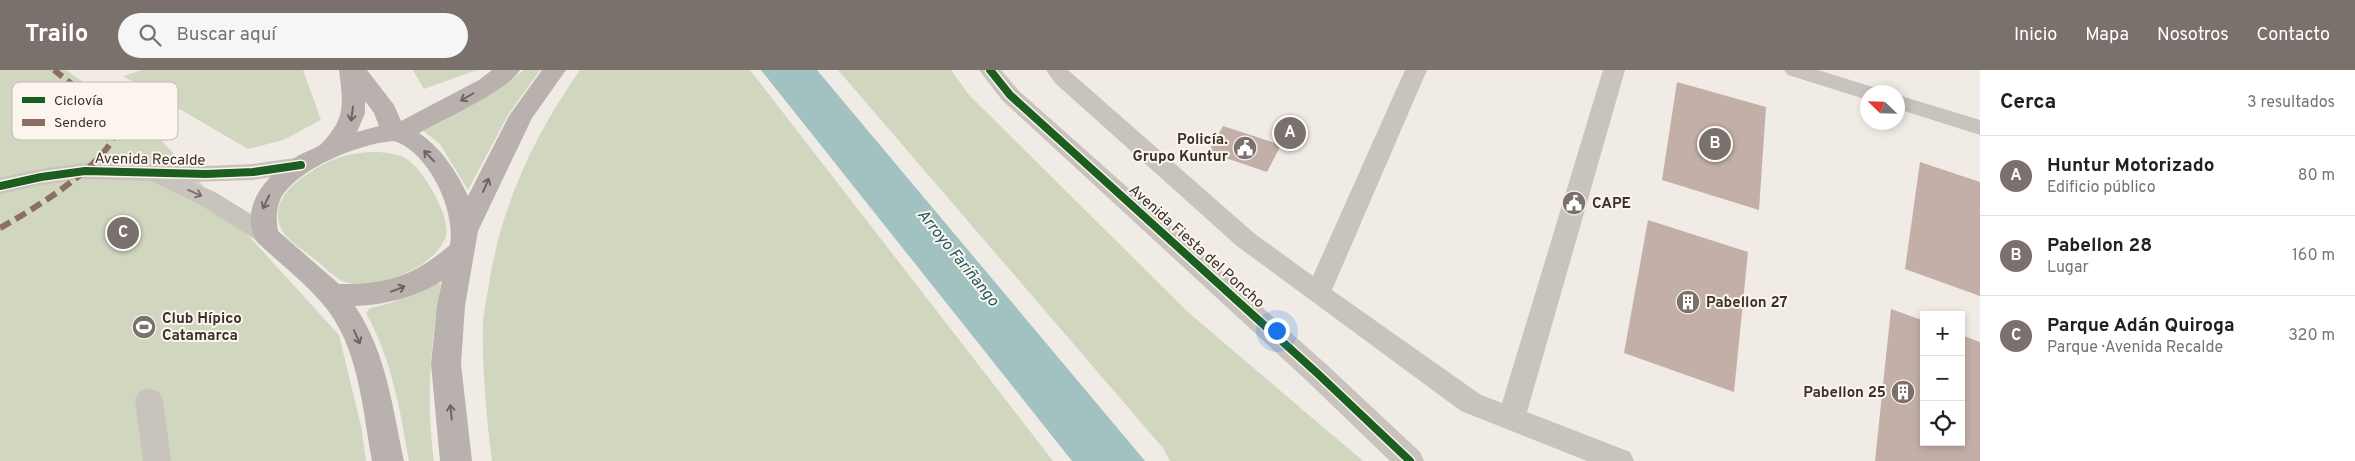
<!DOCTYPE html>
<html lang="es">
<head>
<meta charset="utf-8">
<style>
	body { margin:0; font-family:Overpass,sans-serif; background:#f6f6f6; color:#202124 }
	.controls { position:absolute; right:15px; bottom:15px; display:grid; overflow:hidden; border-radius:0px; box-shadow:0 2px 8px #0003 }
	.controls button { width:45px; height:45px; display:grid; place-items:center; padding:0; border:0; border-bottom:1px solid #e0e0e0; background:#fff; color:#202124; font:25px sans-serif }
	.compass { position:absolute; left:1860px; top:15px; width:45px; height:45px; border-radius:50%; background:#fff; box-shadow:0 2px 8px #0003; rotate:293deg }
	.you { position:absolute; left:1276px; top:260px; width:18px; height:18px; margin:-12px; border:4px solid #fff; border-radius:50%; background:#1a73e8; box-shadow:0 0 0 8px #1a73e833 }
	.badge { display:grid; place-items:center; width:32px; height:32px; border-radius:50%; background:#7a716c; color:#fff; font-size:16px; font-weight:700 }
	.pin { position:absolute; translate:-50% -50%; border:2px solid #fff; box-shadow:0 1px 5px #0006 }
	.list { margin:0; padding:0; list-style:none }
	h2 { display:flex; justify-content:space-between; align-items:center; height:65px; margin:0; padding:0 20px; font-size:21px }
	h2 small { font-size:16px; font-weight:400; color:#757577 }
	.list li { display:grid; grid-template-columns:32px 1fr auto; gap:15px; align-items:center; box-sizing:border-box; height:80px; padding:0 20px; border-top:1px solid #e0e0e0 }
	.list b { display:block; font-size:19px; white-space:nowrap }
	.list p { margin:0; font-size:16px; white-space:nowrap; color:#757577 }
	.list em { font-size:16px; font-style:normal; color:#757577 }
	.icon { flex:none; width:28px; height:28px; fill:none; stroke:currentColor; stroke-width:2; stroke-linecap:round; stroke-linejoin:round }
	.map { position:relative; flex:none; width:1980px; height:391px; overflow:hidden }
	header { display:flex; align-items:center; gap:30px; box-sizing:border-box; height:70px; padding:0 25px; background:#7a716c; color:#fff }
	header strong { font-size:24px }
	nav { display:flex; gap:28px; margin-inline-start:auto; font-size:18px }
	.search { width:350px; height:45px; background:#f6f6f6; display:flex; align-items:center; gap:12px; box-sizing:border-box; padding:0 18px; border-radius:28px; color:#757577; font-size:19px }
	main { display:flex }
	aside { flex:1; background:#fff }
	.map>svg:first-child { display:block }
	.green { fill:#d1d6bf }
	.water { fill:#a1c2c1 }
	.building { fill:#c3afa7 }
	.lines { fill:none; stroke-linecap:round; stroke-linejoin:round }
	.minor { fill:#c9c3be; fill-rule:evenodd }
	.major { fill:#b8b1ad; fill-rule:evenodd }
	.quiet { stroke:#8d6e63; stroke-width:6; stroke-dasharray:12 6; stroke-linecap:butt }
	.cycleway-casing { stroke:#fbf5ee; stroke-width:11 }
	.cycleway { stroke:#1b5e20; stroke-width:8 }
	.oneway { stroke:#6d645f }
	.oneway2 { stroke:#7b726d }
	.labels { text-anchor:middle; stroke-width:4; stroke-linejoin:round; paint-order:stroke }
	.poi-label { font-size:15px; font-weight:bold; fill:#3b302b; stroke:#fbf5ee; text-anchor:start }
	.street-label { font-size:15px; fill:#3b302b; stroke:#fbf5ee }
	.water-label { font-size:16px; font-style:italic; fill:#1f5a5e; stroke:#fbf5ee }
	.key { fill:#fbf5ee; stroke:#c1bab4; stroke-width:1 }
	.key-label { font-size:14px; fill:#3b302b }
</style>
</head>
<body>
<header>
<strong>Trailo</strong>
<div class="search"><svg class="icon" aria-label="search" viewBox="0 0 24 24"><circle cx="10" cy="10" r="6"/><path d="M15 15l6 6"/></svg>Buscar aquí</div>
<nav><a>Inicio</a><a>Mapa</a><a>Nosotros</a><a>Contacto</a></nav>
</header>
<main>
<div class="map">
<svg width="1980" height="391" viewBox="0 0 1980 391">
	<rect width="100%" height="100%" fill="#f0ebe5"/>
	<g class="green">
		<polygon points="0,0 66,0 153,61 339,265 361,356 366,391 0,391"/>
		<polygon points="142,0 303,0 321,50 283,70 248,79 123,6"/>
		<polygon points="413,0 477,0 424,19"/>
		<polygon points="524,0 540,0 508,45 468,120 440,74 421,59 509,11"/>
		<path d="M580 0H750L1053 391H492C486 344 482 298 483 251 484 239 487 226 489 214 501 135 535 64 580 0Z"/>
		<polygon points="838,0 951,0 969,25 1189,243 1363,391 1170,391 1163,378"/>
		<path d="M379 82C389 83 400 84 408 90 424 101 451 147 446 166 437 197 374 222 345 212 332 207 323 195 312 187 297 175 278 166 278 145 277 118 317 96 338 88 352 83 366 82 379 82Z"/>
		<path d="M436 213 441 214C430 276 426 329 434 391H409C400 339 392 290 366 243L370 238C395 233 414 225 436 213Z"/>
	</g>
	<polygon class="water" points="761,0 817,0 1145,391 1072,391"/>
	<g class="building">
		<polygon points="1677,12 1766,37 1759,140 1662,110"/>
		<polygon points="1223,56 1281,75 1267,102 1208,82"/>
		<polygon points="1920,92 1980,112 1980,226 1905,199"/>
		<polygon points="1648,150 1748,182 1734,322 1624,283"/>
		<polygon points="1891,239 1924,251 1924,372 1961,372 1961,265 1980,272 1980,391 1875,391"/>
	</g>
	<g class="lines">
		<g class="minor">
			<polygon points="979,0 1001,0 1018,20 1327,295 1420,382 1424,391 1390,391 1307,311 1002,30"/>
			<polygon points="1046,0 1068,0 1255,164 1313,206 1405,0 1427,0 1332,220 1481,325 1502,333 1603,0 1625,0 1527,342 1630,382 1634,391 1587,391 1461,341 1237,176 1055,13"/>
			<polygon points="1784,0 1818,0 1876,18 1878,22 1868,22 1868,30 1788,5"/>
			<polygon points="1898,25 1980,50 1980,65 1898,39"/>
			<polygon points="301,87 309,89 312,95 309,101 253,110 192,112 215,122 275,159 278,165 275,171 266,174 257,171 199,134 151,111 85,109 41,115 0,124 0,108 41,99 85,93 206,96 253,94"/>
			<polygon points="149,318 159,322 163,330 171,391 143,391 135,330 139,322"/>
		</g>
		<path class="major" d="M339 0H367L394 35 401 51 479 10 492 0H520C506 22 443 49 419 63 442 79 456 101 468 126L509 46 542 0H566L532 48 478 161 465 236 461 294 472 391H440L431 294 437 236 442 211C416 227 385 235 355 236 387 284 392 336 404 391H372C362 338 359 274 321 232 302 210 278 192 257 172 238 139 265 106 293 89 301 83 312 80 320 75 326 70 333 60 337 53 345 38 341 17 339 0ZM365 31 374 43 379 56 357 62 365 43ZM394 71C429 82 456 141 450 175 414 206 386 215 339 214L278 161C276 151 276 140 280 130 295 99 361 73 394 71Z"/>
		<path class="quiet" d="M0 158C31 141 103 97 115 64 116 60 116 54 116 49L54 0"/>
		<g class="cycleway-casing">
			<g id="cycleway">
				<polyline points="990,0 1010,25 1317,303 1410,391"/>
				<polyline points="0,116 41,107 85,101 206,104 253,102 301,95"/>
			</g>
		</g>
		<use href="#cycleway" class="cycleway"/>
	</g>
	<defs><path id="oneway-shaft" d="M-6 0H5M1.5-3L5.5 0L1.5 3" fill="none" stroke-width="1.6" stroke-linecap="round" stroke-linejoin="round" transform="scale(1.25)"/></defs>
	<g class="oneway">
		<use href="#oneway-shaft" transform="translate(467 27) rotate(150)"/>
		<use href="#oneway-shaft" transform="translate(352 44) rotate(98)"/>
		<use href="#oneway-shaft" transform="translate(429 86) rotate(-134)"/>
		<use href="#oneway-shaft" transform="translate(486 115) rotate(-66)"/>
		<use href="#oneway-shaft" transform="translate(266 132) rotate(116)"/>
		<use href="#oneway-shaft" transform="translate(398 219) rotate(-21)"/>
		<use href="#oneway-shaft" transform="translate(357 267) rotate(66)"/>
		<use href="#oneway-shaft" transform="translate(451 342) rotate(-96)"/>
	</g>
	<use class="oneway2" href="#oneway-shaft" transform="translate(195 123) rotate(24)"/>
	<defs>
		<g id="civic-disc" transform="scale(1.25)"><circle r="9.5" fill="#7a716c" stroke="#fbf5ee"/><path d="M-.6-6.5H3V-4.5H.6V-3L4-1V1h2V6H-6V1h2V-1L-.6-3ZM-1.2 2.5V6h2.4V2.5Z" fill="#fff"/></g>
		<g id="building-disc" transform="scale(1.25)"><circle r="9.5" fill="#7a716c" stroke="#fbf5ee"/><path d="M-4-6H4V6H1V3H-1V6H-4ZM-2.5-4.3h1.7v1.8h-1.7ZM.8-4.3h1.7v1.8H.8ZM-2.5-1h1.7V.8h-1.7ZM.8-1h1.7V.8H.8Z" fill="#fff"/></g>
		<g id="stadium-disc" transform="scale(1.25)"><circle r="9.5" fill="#7a716c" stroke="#fbf5ee"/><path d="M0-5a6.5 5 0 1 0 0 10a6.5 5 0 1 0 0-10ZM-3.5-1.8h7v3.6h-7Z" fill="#fff"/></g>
	</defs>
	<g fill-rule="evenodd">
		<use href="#civic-disc" x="1245" y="78"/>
		<use href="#civic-disc" x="1574" y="133"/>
		<use href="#building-disc" x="1688" y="232"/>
		<use href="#stadium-disc" x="144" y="257"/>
		<use href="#building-disc" x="1903" y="322"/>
	</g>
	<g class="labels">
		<g class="poi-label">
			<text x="1228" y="74" text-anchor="end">Policía.<tspan x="1228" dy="17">Grupo Kuntur</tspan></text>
			<text x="1592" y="138">CAPE</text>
			<text x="1706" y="237">Pabellon 27</text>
			<text x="162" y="253">Club Hípico<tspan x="162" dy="17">Catamarca</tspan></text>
			<text x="1886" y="327" text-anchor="end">Pabellon 25</text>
		</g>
		<g class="street-label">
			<text transform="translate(150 89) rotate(1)" y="5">Avenida Recalde</text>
			<text transform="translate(1197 176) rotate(42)" y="5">Avenida Fiesta del Poncho</text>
		</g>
		<g class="water-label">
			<text transform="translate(959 187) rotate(51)" y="6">Arroyo Fariñango</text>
		</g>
	</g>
	<rect x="12" y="12" width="166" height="58" rx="8" class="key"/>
	<rect x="22" y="27" width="23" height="6" fill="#1b5e20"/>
	<rect x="22" y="49" width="23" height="7" fill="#8d6e63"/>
	<g class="key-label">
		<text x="54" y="35">Ciclovía</text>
		<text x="54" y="57">Sendero</text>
	</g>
</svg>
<div class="controls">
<button>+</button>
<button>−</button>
<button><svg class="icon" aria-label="locate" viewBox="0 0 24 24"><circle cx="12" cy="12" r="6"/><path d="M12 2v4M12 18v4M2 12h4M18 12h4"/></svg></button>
</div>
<svg class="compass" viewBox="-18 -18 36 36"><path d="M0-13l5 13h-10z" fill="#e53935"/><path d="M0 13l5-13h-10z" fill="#757577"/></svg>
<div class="you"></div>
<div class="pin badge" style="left:1290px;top:63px">A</div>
<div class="pin badge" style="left:1715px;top:74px">B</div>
<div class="pin badge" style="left:123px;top:163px">C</div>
</div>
<aside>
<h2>Cerca<small>3 resultados</small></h2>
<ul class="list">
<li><span class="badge">A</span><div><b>Huntur Motorizado</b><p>Edificio público</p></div><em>80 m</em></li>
<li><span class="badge">B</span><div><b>Pabellon 28</b><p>Lugar</p></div><em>160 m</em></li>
<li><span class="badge">C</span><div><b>Parque Adán Quiroga</b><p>Parque · Avenida Recalde</p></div><em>320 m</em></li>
</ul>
</aside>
</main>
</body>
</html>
